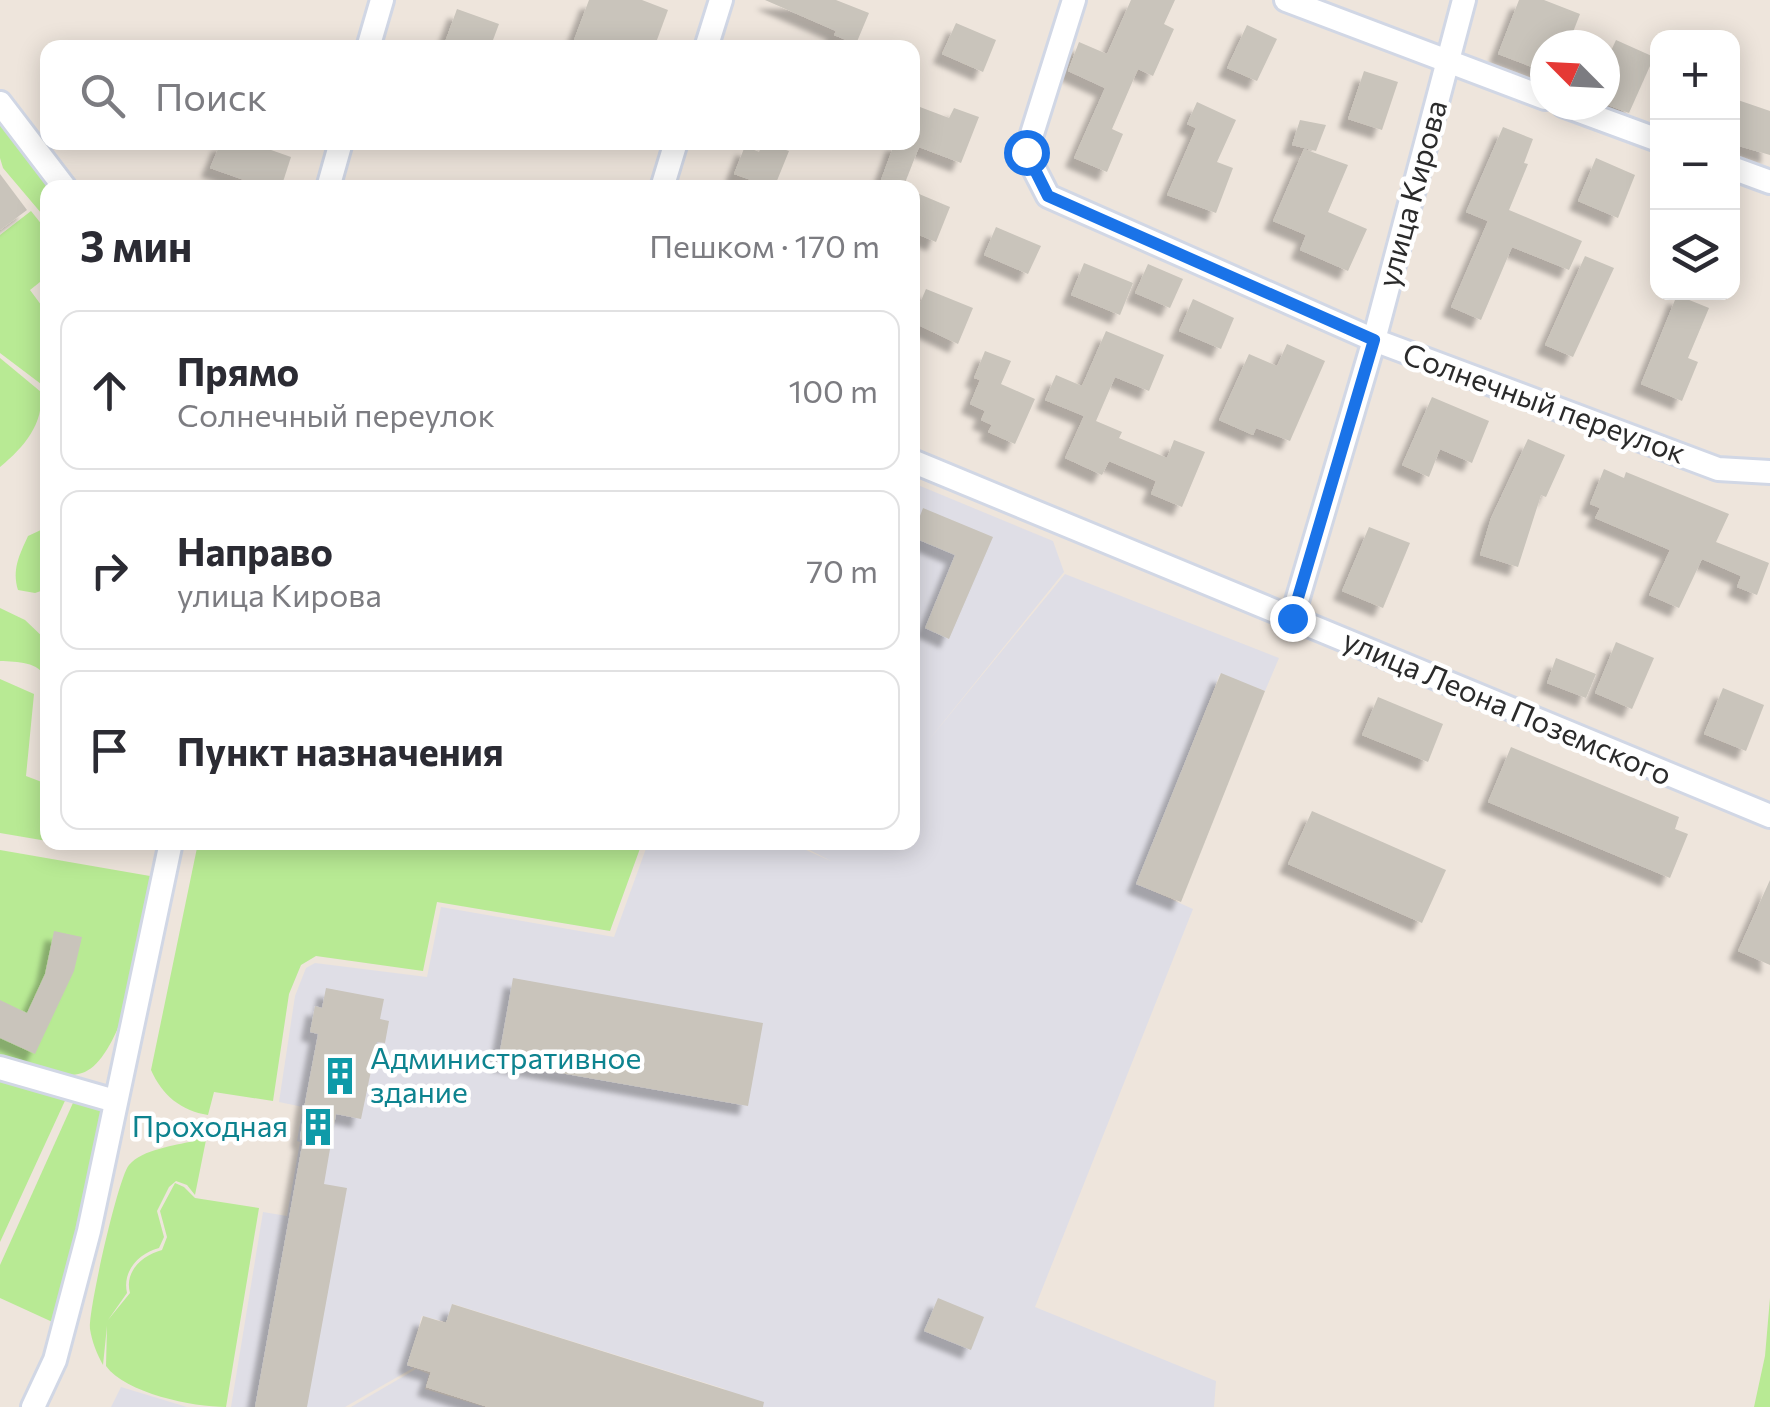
<!DOCTYPE html>
<html lang="ru">
<head>
<meta charset="utf-8">
<style>
	body { margin:0; font-family:Commissioner,sans-serif; background:#f7f7f7; color:#2b2b33 }
	.controls { position:absolute; right:30px; top:30px; display:grid; overflow:hidden; border-radius:20px; box-shadow:0 5px 25px #0003 }
	.controls button { width:90px; height:90px; display:grid; place-items:center; padding:0; border:0; border-bottom:2px solid #e1e1e2; background:#fff; color:#2b2b33; font:50px sans-serif }
	.compass { position:absolute; left:1530px; top:30px; width:90px; height:90px; border-radius:50%; background:#fff; box-shadow:0 5px 25px #0003; rotate:294deg }
	.stop { position:absolute; width:30px; height:30px; margin:-22px; border:8px solid #1a73e8; border-radius:50%; background:#fff }
	.stop.end { background:#1a73e8; border-color:#fff; box-shadow:0 2px 10px #0008 }
	.list { margin:0; padding:0; list-style:none }
	h2 { display:flex; justify-content:space-between; align-items:center; height:130px; margin:0; padding:0 40px; font-size:42px }
	h2 small { font-size:32px; font-weight:400; color:#7c7c81 }
	.list li { display:grid; grid-template-columns:65px 1fr auto; gap:30px; align-items:center; box-sizing:border-box; height:160px; margin:0 20px 20px; padding:0 20px; border:2px solid #e1e1e2; border-radius:20px }
	.list b { display:block; font-size:38px; white-space:nowrap }
	.list p { margin:0; font-size:32px; white-space:nowrap; color:#7c7c81 }
	.list em { font-size:32px; font-style:normal; color:#7c7c81 }
	.icon { flex:none; width:55px; height:55px; fill:none; stroke:currentColor; stroke-width:2; stroke-linecap:round; stroke-linejoin:round }
	.map { position:relative; flex:none; width:1770px; height:1407px; overflow:hidden }
	.search { position:absolute; background:#fff; box-shadow:0 5px 25px #0003; left:40px; top:40px; width:880px; height:110px; display:flex; align-items:center; gap:25px; box-sizing:border-box; padding:0 35px; border-radius:20px; color:#7c7c81; font-size:38px }
	.panel { position:absolute; background:#fff; box-shadow:0 5px 25px #0003; left:40px; top:180px; width:880px; height:670px; border-radius:20px }
	.map>svg:first-child { display:block }
	.industrial { fill:#dfdee6 }
	.green { fill:#b8ea94 }
	.building { fill:#c9c4bb; filter:url(#shadow) }
	.lines { fill:none; stroke-linecap:round; stroke-linejoin:round }
	.street-casing { stroke:#d1d7e5; stroke-width:28 }
	.street { stroke:#fff; stroke-width:22 }
	.route { stroke:#1a73e8; stroke-width:12 }
	.labels { text-anchor:middle; stroke-width:9; stroke-linejoin:round; paint-order:stroke }
	.street-label { font-size:30px; fill:#2b2b2b; stroke:#fff }
	.culture-label { font-size:30px; fill:#0d838f; stroke:#fff; text-anchor:start }
</style>
</head>
<body>
<div class="map">
<svg width="1770" height="1407" viewBox="0 0 1770 1407">
	<defs>
		<filter id="shadow"><feDropShadow dx="-9" dy="9" stdDeviation="2.5" flood-color="#0004"/></filter>
	</defs>
	<rect width="100%" height="100%" fill="#eee5dc"/>
	<g class="industrial">
		<polygon points="913,483 1053,541 1064,572 924,746 1065,574 1279,658 1265,691 1220,674 1137,884 1193,909 1035,1307 1216,1381 1214,1407 720,1407 725,1389 453,1304 446,1322 422,1316 407,1365 413,1368 345,1407 231,1407 263,1212 287,1216 300,1142 297,1141 303,1107 279,1102 295,996 306,968 315,963 427,977 441,907 614,937 648,843 790,843 831,861 796,843 912,842"/>
		<polygon points="416,1369 429,1374 425,1389 484,1407 351,1407"/>
		<polygon points="121,1387 187,1407 111,1407"/>
	</g>
	<g class="green">
		<polygon points="0,119 52,187 48,188 47,220 3,168 0,158"/>
		<polygon points="31,211 47,231 47,263 40,269 45,278 30,290 47,313 47,412 46,391 41,384 0,353 0,235"/>
		<path d="M0 358 41 392C44 424 24 447 0 467Z"/>
		<path d="M43 529 47 530V589L35 593 18 590C12 569 19 556 28 536Z"/>
		<path d="M0 608 25 620 47 641V679C38 661 18 662 0 661Z"/>
		<polygon points="0,679 34,694 26,776 47,784 47,841 0,833"/>
		<path d="M198 843V842L642 843 610 931 437 902 423 971 316 956 301 965 289 994 273 1101 214 1092 208 1115C181 1111 162 1095 151 1070Z"/>
		<path d="M0 850 150 876C152 916 125 1060 82 1073 56 1081 24 1065 0 1057Z"/>
		<polygon points="0,1074 69,1092 0,1242"/>
		<polygon points="77,1094 107,1103 59,1325 0,1298 0,1265"/>
		<path d="M196 1138 206 1140 195 1195 187 1185 176 1181 169 1187 157 1211 164 1237 159 1248C139 1253 122 1271 127 1293L108 1320 130 1293C124 1271 143 1255 162 1250L167 1237 160 1211 175 1183 184 1187 195 1198 259 1208 226 1407C193 1407 125 1393 106 1366L107 1326 103 1365C97 1354 92 1342 90 1329 88 1311 118 1178 129 1165 143 1149 174 1146 193 1141Z"/>
		<polygon points="1770,1298 1770,1407 1754,1407 1765,1356"/>
	</g>
	<g class="building">
		<polygon points="589,0 642,0 668,10 654,48 571,48"/>
		<polygon points="765,0 836,0 869,13 856,44 834,35 836,31"/>
		<polygon points="1131,0 1175,0 1164,24 1174,29 1153,76 1138,69 1112,129 1123,134 1107,172 1074,158 1105,88 1068,71 1079,42 1107,54"/>
		<polygon points="1519,0 1544,0 1580,14 1568,45 1545,45 1545,72 1498,54"/>
		<polygon points="457,9 499,24 490,48 460,48 445,42"/>
		<polygon points="956,23 996,40 983,72 942,54"/>
		<polygon points="1247,25 1277,39 1257,81 1227,68"/>
		<polygon points="1616,40 1654,57 1629,113 1605,104 1605,64"/>
		<polygon points="1364,71 1398,82 1382,130 1348,119"/>
		<polygon points="1732,98 1770,111 1770,155 1732,144"/>
		<polygon points="1197,102 1236,120 1217,162 1233,168 1216,213 1167,195 1196,128 1187,124"/>
		<polygon points="912,104 949,118 954,108 979,117 961,163 919,147 903,188 878,188 895,142 912,142"/>
		<polygon points="1300,120 1326,125 1316,151 1292,145"/>
		<polygon points="1503,127 1533,139 1524,163 1528,164 1509,210 1582,241 1569,270 1512,247 1481,320 1451,307 1488,221 1466,212"/>
		<polygon points="221,142 248,142 291,157 281,188 267,188 210,168"/>
		<polygon points="763,142 789,151 774,188 734,174 745,146 759,152"/>
		<polygon points="1304,149 1348,165 1328,212 1367,229 1348,271 1300,250 1306,235 1273,221"/>
		<polygon points="1596,158 1635,175 1618,218 1578,201"/>
		<polygon points="0,174 27,210 0,230"/>
		<polygon points="912,191 950,207 936,242 912,232"/>
		<polygon points="996,227 1041,246 1028,274 984,255"/>
		<polygon points="1585,256 1614,268 1573,357 1545,345"/>
		<polygon points="1084,263 1133,283 1120,315 1071,295"/>
		<polygon points="1148,264 1183,279 1170,308 1135,293"/>
		<polygon points="926,289 973,308 958,344 912,322"/>
		<polygon points="1677,295 1709,308 1688,358 1698,362 1682,401 1641,384"/>
		<polygon points="1193,299 1234,318 1221,349 1179,331"/>
		<polygon points="1106,331 1164,355 1149,391 1115,377 1096,421 1122,432 1119,438 1167,458 1174,440 1205,452 1182,507 1151,494 1156,481 1109,461 1102,475 1065,458 1084,416 1045,400 1056,375 1082,386"/>
		<polygon points="1287,344 1325,361 1290,441 1256,428 1253,435 1219,420 1249,354 1277,366"/>
		<polygon points="985,351 1011,361 1001,384 1035,399 1015,444 988,432 992,425 981,420 985,411 970,404 980,380 974,378"/>
		<polygon points="1432,397 1489,421 1472,463 1440,449 1429,477 1402,465"/>
		<polygon points="1528,439 1565,455 1546,497 1541,495 1518,567 1480,555 1491,518"/>
		<polygon points="1604,469 1624,478 1626,472 1729,514 1716,542 1769,563 1757,595 1737,587 1741,576 1702,559 1679,608 1649,595 1670,550 1595,518 1600,508 1590,504"/>
		<polygon points="923,508 993,537 949,639 925,628 955,555 912,537"/>
		<polygon points="1369,527 1410,543 1383,608 1342,591"/>
		<polygon points="1616,642 1654,658 1632,709 1595,693"/>
		<polygon points="1556,658 1596,674 1586,698 1547,683"/>
		<polygon points="1221,673 1265,691 1181,902 1136,884"/>
		<polygon points="1723,688 1764,705 1746,751 1704,734"/>
		<polygon points="1378,697 1443,724 1428,762 1362,735"/>
		<polygon points="1511,747 1679,817 1675,829 1688,834 1670,878 1488,802"/>
		<polygon points="1312,811 1446,870 1422,923 1288,864"/>
		<polygon points="1770,880 1770,965 1738,951"/>
		<polygon points="54,931 82,937 74,971 35,1054 0,1038 0,1000 27,1013 45,974"/>
		<polygon points="513,978 763,1023 748,1106 498,1062"/>
		<polygon points="326,988 384,999 380,1019 389,1021 385,1043 377,1042 361,1119 336,1114 324,1184 347,1188 307,1407 255,1407 303,1140 300,1139 304,1108 318,1034 310,1032 315,1006 322,1008"/>
		<polygon points="938,1298 984,1317 971,1350 924,1331"/>
		<polygon points="452,1304 764,1402 763,1407 488,1407 426,1387 431,1372 407,1365 423,1316 446,1323"/>
	</g>
	<g class="lines">
		<g class="street-casing">
			<g id="street">
				<polyline points="1074,0 1026,153 1048,196 1374,340 1718,469 1770,472"/>
				<polyline points="1286,0 1545,98"/>
				<polyline points="368,48 382,0"/>
				<polyline points="706,48 721,0"/>
				<polyline points="0,103 65,188"/>
				<polyline points="1563,105 1658,140"/>
				<polyline points="1732,168 1770,182"/>
				<polyline points="328,188 341,142"/>
				<polyline points="662,188 676,142"/>
				<polyline points="912,461 1770,816"/>
				<polyline points="1292,618 1374,340 1464,0"/>
				<polyline points="0,1068 115,1101"/>
				<polyline points="33,1407 55,1360 89,1231 171,842"/>
			</g>
		</g>
		<use href="#street" class="street"/>
	</g>
	<g class="lines">
		<polyline class="route" points="1026,152 1048,196 1374,340 1292,618"/>
	</g>
	<defs>
		<g id="building-bare" transform="scale(3)"><path d="M-4-6H4V6H1V3H-1V6H-4ZM-2.5-4.3h1.7v1.8h-1.7ZM.8-4.3h1.7v1.8H.8ZM-2.5-1h1.7V.8h-1.7ZM.8-1h1.7V.8H.8Z" fill="#0f9aa8" stroke="#fff" stroke-width="2.5" paint-order="stroke"/></g>
	</defs>
	<g fill-rule="evenodd">
		<use href="#building-bare" x="340" y="1076"/>
		<use href="#building-bare" x="318" y="1127"/>
	</g>
	<g class="labels">
		<g class="street-label">
			<text transform="translate(1413 194) rotate(-75)" y="10">улица Кирова</text>
			<text transform="translate(1544 404) rotate(20)" y="10">Солнечный переулок</text>
			<text transform="translate(1507 708) rotate(23)" y="10">улица Леона Поземского</text>
		</g>
		<g class="culture-label">
			<text x="370" y="1069">Административное<tspan x="370" dy="34">здание</tspan></text>
			<text x="288" y="1137" text-anchor="end">Проходная</text>
		</g>
	</g>
</svg>
<div class="controls">
<button>+</button>
<button>−</button>
<button><svg class="icon" aria-label="layers" viewBox="0 0 24 24"><path d="M12 4l9 5-9 5-9-5zM3 14l9 5 9-5"/></svg></button>
</div>
<svg class="compass" viewBox="-18 -18 36 36"><path d="M0-13l5 13h-10z" fill="#e53935"/><path d="M0 13l5-13h-10z" fill="#7c7c81"/></svg>
<div class="stop" style="left:1026px;top:152px"></div>
<div class="stop end" style="left:1292px;top:618px"></div>
<div class="search"><svg class="icon" aria-label="search" viewBox="0 0 24 24"><circle cx="10" cy="10" r="6"/><path d="M15 15l6 6"/></svg>Поиск</div>
<section class="panel">
<h2>3 мин<small>Пешком · 170 m</small></h2>
<ul class="list">
<li><svg class="icon" aria-label="ahead" viewBox="0 0 24 24"><path d="M12 20V5M6 11l6-6 6 6"/></svg><div><b>Прямо</b><p>Солнечный переулок</p></div><em>100 m</em></li>
<li><svg class="icon" aria-label="right" viewBox="0 0 24 24"><path d="M7 20v-9h11M14 6l5 5-5 5"/></svg><div><b>Направо</b><p>улица Кирова</p></div><em>70 m</em></li>
<li><svg class="icon" aria-label="arrive" viewBox="0 0 24 24"><path d="M6 21V4h12l-3 4 3 4H6"/></svg><div><b>Пункт назначения</b></div></li>
</ul>
</section>
</div>
</body>
</html>
